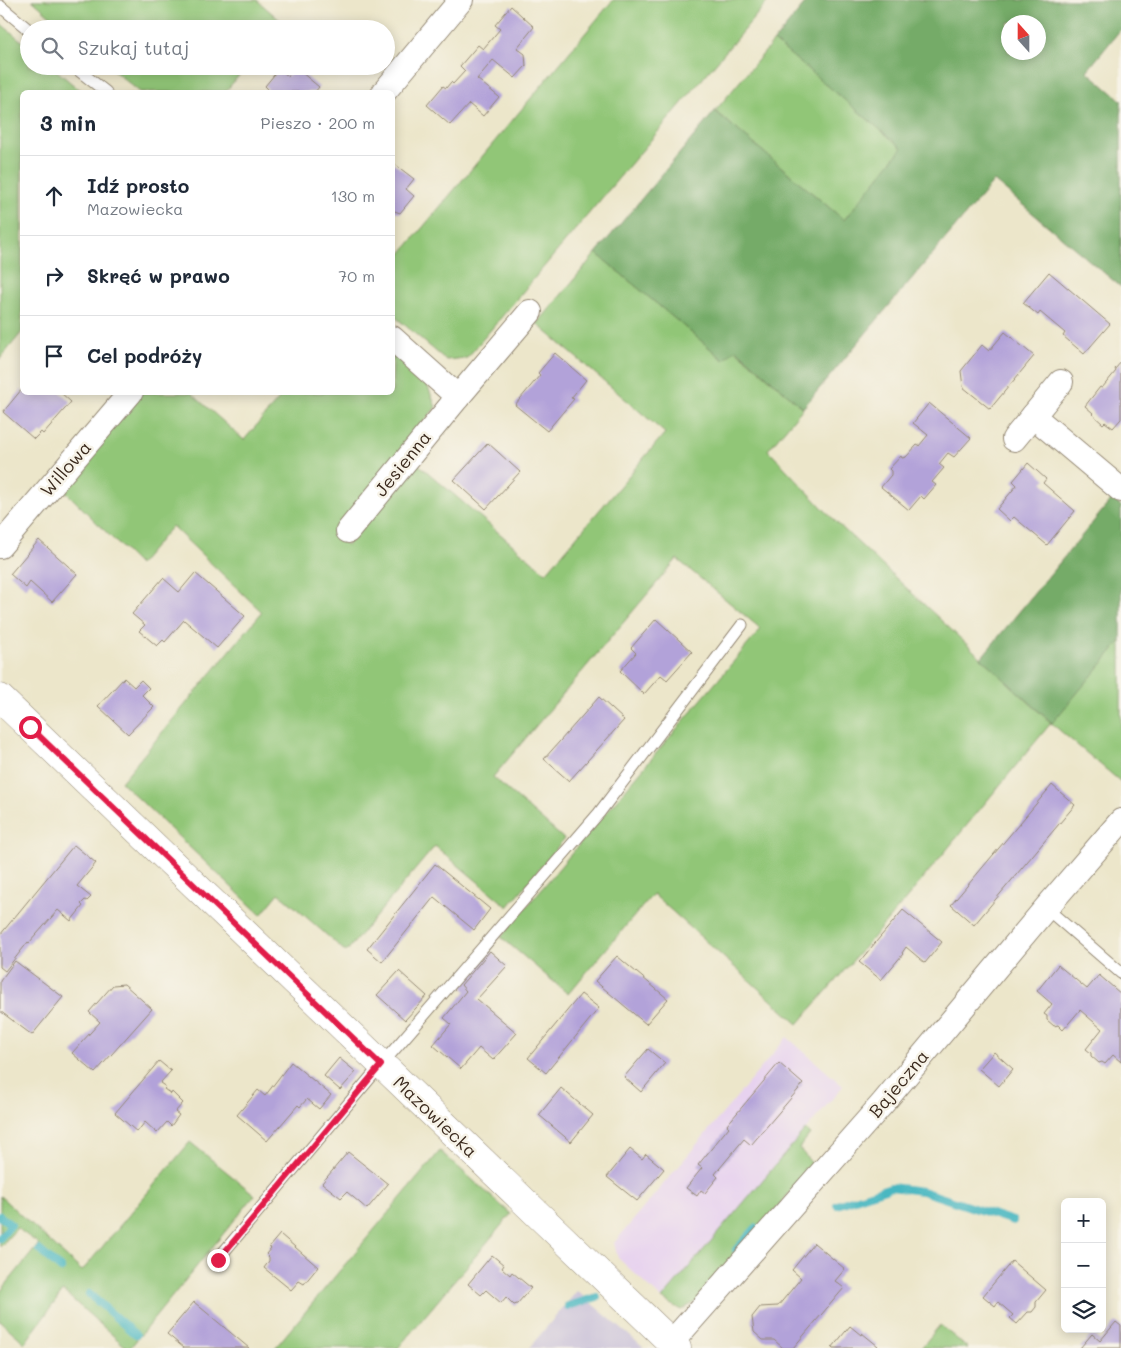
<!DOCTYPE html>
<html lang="pl">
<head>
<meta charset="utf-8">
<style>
	body { margin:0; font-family:Mali,sans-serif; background:#f2f2f3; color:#1f2937 }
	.controls { position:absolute; right:15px; bottom:15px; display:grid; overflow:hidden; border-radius:8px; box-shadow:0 2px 12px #0003 }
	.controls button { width:45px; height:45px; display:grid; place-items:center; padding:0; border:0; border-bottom:1px solid #e0e1e3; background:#fff; color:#1f2937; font:25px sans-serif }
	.compass { position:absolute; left:1001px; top:15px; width:45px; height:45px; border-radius:50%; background:#fff; box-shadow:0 2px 12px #0003; rotate:339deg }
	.stop { position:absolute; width:15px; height:15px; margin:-11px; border:4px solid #e11d48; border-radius:50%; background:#fff }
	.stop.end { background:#e11d48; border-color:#fff; box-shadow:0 1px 5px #0008 }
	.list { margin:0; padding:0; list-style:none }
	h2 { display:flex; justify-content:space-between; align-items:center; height:65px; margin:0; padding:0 20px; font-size:21px }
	h2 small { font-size:16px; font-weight:400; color:#747a83 }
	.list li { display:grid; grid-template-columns:32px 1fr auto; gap:15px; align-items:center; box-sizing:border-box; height:80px; padding:0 20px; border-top:1px solid #e0e1e3 }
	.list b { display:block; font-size:19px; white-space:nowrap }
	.list p { margin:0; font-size:16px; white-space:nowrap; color:#747a83 }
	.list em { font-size:16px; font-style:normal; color:#747a83 }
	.icon { flex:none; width:28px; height:28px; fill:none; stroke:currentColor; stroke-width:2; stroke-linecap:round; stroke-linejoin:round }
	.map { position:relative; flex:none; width:1121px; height:1348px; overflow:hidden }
	.search { position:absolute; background:#fff; box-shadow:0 2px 12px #0003; left:20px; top:20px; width:375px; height:55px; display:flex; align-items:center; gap:12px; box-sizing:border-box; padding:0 18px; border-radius:28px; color:#747a83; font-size:19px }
	.panel { position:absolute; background:#fff; box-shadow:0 2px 12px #0003; left:20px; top:90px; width:375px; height:305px; border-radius:8px }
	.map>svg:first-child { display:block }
	.built { fill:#e7d2ef }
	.industrial { fill:#c8bfd8 }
	.green { fill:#91c677; stroke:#66784a }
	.forest { fill:#74ab68; stroke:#586a43; fill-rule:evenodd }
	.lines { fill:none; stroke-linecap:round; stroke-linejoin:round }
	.stream { stroke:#48b7c1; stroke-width:8 }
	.building { fill:#b2a2d9 }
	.service-casing { stroke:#948874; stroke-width:13 }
	.minor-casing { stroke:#948874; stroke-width:26 }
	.tertiary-casing { stroke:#948874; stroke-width:29 }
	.service { stroke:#fff; stroke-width:11 }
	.minor { stroke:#fff; stroke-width:24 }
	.tertiary { stroke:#fff; stroke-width:28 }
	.route { stroke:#e11d48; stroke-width:6 }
	.labels { text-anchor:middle; stroke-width:5; stroke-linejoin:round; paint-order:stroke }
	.street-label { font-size:18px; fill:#3b2a1e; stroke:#f7f3e8 }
</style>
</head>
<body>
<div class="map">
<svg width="1121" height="1348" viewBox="0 0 1121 1348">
	<rect width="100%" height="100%" fill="#f7f3e8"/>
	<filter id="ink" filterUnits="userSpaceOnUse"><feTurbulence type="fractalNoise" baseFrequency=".02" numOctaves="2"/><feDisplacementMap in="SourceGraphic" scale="10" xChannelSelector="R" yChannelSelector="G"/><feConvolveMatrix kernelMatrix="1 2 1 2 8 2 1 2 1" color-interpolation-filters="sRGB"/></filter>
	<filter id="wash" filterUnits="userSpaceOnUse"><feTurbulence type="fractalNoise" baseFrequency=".0096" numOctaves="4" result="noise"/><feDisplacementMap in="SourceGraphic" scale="20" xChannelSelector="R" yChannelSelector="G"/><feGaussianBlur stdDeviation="1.12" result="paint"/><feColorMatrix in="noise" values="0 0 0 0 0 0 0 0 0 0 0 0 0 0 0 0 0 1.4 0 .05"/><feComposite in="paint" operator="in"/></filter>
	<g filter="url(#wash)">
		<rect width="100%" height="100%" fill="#ece6ca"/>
		<polygon class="built" points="787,1037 843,1086 662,1299 618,1258 614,1243"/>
		<polygon class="industrial" points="577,1291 644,1348 529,1348"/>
		<g class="green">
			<polygon points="32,0 257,0 283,23 279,29 65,29"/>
			<polygon points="613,0 769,0 467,358 446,360 393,315 393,263"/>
			<polygon points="0,23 29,47 29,66 51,66 82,92 22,92 22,332 0,359"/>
			<polygon points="774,41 903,148 844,220 715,111"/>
			<polygon points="108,66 247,66 225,92 140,92"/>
			<polygon points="596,253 724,360 735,349 803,408 768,450 837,523 1051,723 1121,641 1121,782 1051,723 907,898 798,1024 653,894 568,994 501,937 761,629 677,559 493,777 564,839 508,907 435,846 346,952 279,893 261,915 121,782 262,612 172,526 139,565 63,489 141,393 191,393 244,440 284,393 392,392 393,354 426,382 436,407 332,533 347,545 418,464 546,573 665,433 537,324"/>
			<polygon points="805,1130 810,1134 799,1148 813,1165 698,1301 681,1310 662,1299"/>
			<polygon points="190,1142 255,1195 130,1348 127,1348 63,1291 25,1343 0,1321 0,1292 39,1244 17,1228 0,1247 0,1196 82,1271"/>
			<polygon points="440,1151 511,1214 500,1227 398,1348 275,1348"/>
			<polygon points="940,1325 968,1348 921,1348"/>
		</g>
		<g class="forest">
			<path d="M808 0H1121V29L1087 71 1121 100V287L994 181 803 408 736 349 724 360 596 253 715 111 844 220 902 148 774 41ZM1038 22V52H1008V22Z"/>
			<polygon points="1112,499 1121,506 1121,641 1052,723 981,658"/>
		</g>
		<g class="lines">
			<g class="stream">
				<polyline points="837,1205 891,1187 922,1191 1013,1221"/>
				<polyline points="0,1216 11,1225 0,1238"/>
				<polyline points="39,1250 61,1269"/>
				<polyline points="736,1250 756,1228"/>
				<polyline points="89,1294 136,1335"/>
				<polyline points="568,1306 597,1297"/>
			</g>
		</g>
		<g id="blocks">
			<g class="building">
				<polygon points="511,6 534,27 517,48 525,54 526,66 515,78 493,60 477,79 499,97 483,116 469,104 450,125 427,105 443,86 446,88 451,82 453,84 465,71 460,66 478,45 483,49 500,29 495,25"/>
				<polygon points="295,67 319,87 315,92 269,92 267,91 268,89 265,86 279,69 288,76"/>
				<polygon points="392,162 414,179 406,189 414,196 400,213 392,210"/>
				<polygon points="1049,272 1110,324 1084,354 1063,336 1065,333 1040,312 1038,315 1023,303"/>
				<polygon points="1005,332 1034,356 990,409 963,387 961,371 982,345 989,351"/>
				<polygon points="555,353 586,380 571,398 574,399 547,431 515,405 540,375 538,373"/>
				<polygon points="1121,362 1121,419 1113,428 1105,422 1103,424 1092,414 1093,413 1085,406 1100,387 1102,388 1116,371 1115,369"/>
				<polygon points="22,389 22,392 60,392 71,402 43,434 41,432 34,439 3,412"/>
				<polygon points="929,403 971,438 954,457 948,453 939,464 944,468 932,482 936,485 924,499 921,496 909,510 881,487 891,475 891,471 889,469 901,456 902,458 906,457 917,445 919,446 928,435 913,423"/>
				<polygon points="488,443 520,472 486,509 454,480"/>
				<polygon points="1028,463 1046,479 1043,483 1075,511 1047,545 1014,517 1010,521 997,509 1017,485 1013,481"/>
				<polygon points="39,540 77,574 52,602 30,582 26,588 10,574"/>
				<polygon points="195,573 245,616 217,648 184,620 165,642 163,640 157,646 139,631 145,625 132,614 163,578 179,592"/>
				<polygon points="656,619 692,652 667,680 661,675 644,694 620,671 636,653 631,648"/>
				<polygon points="124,678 134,687 141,680 149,688 142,695 154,707 128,734 98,706"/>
				<polygon points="599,697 624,720 569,781 544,759"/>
				<polygon points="1052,785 1075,805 974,925 951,905"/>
				<polygon points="74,845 96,863 77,886 91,897 87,901 85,900 81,904 83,906 71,921 58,910 29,943 28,942 5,971 0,967 0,935"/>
				<polygon points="435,864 490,909 474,930 434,897 382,962 367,949"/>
				<polygon points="903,910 942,942 925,963 906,947 902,953 903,954 881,980 859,962"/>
				<polygon points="490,951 507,966 477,999 517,1033 493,1060 479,1048 461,1069 433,1045 451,1024 444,1018 466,991 461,985"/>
				<polygon points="617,956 668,999 646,1024 595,981"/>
				<polygon points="15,961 63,997 32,1035 0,1011 0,981"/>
				<polygon points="1058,965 1087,989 1099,975 1121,994 1121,1062 1113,1055 1105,1064 1102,1062 1099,1063 1091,1056 1091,1053 1086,1049 1102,1029 1080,1010 1063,1030 1058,1025 1054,1026 1047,1020 1047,1016 1044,1014 1052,1004 1037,991"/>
				<polygon points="399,971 427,996 405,1020 377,995"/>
				<polygon points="124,984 152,1009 95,1073 72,1053 100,1022 89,1012 113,985"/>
				<polygon points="581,994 599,1008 546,1073 528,1058"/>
				<polygon points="648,1049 665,1063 641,1092 624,1077"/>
				<polygon points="994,1052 1013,1069 999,1086 979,1069"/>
				<polygon points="339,1058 356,1072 340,1090 324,1076"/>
				<polygon points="159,1061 171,1071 160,1083 166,1087 164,1089 171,1094 172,1092 183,1103 175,1112 179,1115 171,1126 167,1122 157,1133 145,1122 137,1132 115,1113"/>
				<polygon points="291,1062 331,1095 319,1109 307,1099 300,1107 298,1105 267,1141 237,1115 258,1090 265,1096"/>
				<polygon points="779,1063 803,1084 751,1145 744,1139 715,1174 718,1177 705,1193 701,1190 697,1196 686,1188 702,1168 698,1165 729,1127 727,1125 732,1119"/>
				<polygon points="561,1088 593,1115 571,1142 539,1115"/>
				<polygon points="630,1149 642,1159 646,1154 664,1169 637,1201 607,1177"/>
				<polygon points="348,1152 388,1184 367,1209 347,1192 341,1198 322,1183"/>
				<polygon points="280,1234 318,1267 304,1284 299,1281 291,1290 264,1268 269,1261 269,1257 266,1254 271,1248 269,1247"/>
				<polygon points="814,1243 845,1269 835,1281 844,1288 793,1348 783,1348 774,1340 763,1340 754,1332 752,1317 760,1307 778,1306 801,1278 792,1270"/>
				<polygon points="492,1255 504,1265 502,1268 510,1275 512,1272 531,1288 517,1304 514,1305 506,1297 501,1303 486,1290 481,1295 468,1284"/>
				<polygon points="1012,1261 1046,1290 1036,1302 1036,1307 1032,1312 1028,1312 1017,1324 1010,1318 1013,1315 998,1302 995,1306 983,1296"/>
				<polygon points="194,1302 249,1348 184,1348 167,1334"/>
				<polygon points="1116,1322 1121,1326 1121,1348 1080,1348 1092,1334 1100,1341"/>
				<polygon points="850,1326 861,1335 862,1333 878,1346 876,1348 832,1348"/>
			</g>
		</g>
	</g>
	<g filter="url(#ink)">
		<use href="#blocks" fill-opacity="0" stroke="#948874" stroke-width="1"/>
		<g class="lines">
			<g class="service-casing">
				<g id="service">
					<polyline points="0,6 29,30"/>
					<polyline points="73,66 106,92"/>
					<polyline points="1046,908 1121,973"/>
					<polyline points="217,1260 381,1065 599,813 742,625"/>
				</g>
			</g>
			<g class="minor-casing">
				<g id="minor">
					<polyline points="384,92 461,0"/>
					<polyline points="392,338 458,397"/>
					<polyline points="1033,416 1121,490"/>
					<polyline points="1014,439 1061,382"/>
					<polyline points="348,531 458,397 530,312"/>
					<polyline points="0,546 131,392"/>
					<polyline points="671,1343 883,1103 1046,908 1121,821"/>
				</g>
			</g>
			<g class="tertiary-casing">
				<polyline id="tertiary" points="0,698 677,1348"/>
			</g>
			<use href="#service" class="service"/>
			<use href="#minor" class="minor"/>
			<use href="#tertiary" class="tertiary"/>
		</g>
	</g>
	<g class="lines" filter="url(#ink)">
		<polyline class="route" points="30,727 381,1065 218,1260"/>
	</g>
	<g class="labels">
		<g class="street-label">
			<text transform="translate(403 464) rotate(-51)" y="6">Jesienna</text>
			<text transform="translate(66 469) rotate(-49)" y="6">Willowa</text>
			<text transform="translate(899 1084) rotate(-50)" y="6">Bajeczna</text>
			<text transform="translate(435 1117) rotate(44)" y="6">Mazowiecka</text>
		</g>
	</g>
</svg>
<div class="controls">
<button>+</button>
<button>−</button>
<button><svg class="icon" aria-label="layers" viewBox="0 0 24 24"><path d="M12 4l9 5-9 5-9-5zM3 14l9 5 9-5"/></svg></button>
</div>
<svg class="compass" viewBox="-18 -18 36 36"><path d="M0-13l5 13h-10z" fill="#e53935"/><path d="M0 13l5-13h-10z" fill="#747a83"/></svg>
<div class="stop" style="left:30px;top:727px"></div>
<div class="stop end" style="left:218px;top:1260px"></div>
<div class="search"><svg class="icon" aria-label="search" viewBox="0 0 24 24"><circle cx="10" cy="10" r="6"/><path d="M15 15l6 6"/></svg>Szukaj tutaj</div>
<section class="panel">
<h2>3 min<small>Pieszo · 200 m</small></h2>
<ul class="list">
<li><svg class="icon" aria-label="ahead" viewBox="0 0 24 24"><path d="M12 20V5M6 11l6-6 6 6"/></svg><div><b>Idź prosto</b><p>Mazowiecka</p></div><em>130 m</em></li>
<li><svg class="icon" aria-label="right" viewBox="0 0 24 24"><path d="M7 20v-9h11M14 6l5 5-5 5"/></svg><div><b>Skręć w prawo</b></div><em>70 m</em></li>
<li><svg class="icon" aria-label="arrive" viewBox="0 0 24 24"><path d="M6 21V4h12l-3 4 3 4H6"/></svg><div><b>Cel podróży</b></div></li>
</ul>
</section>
</div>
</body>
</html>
